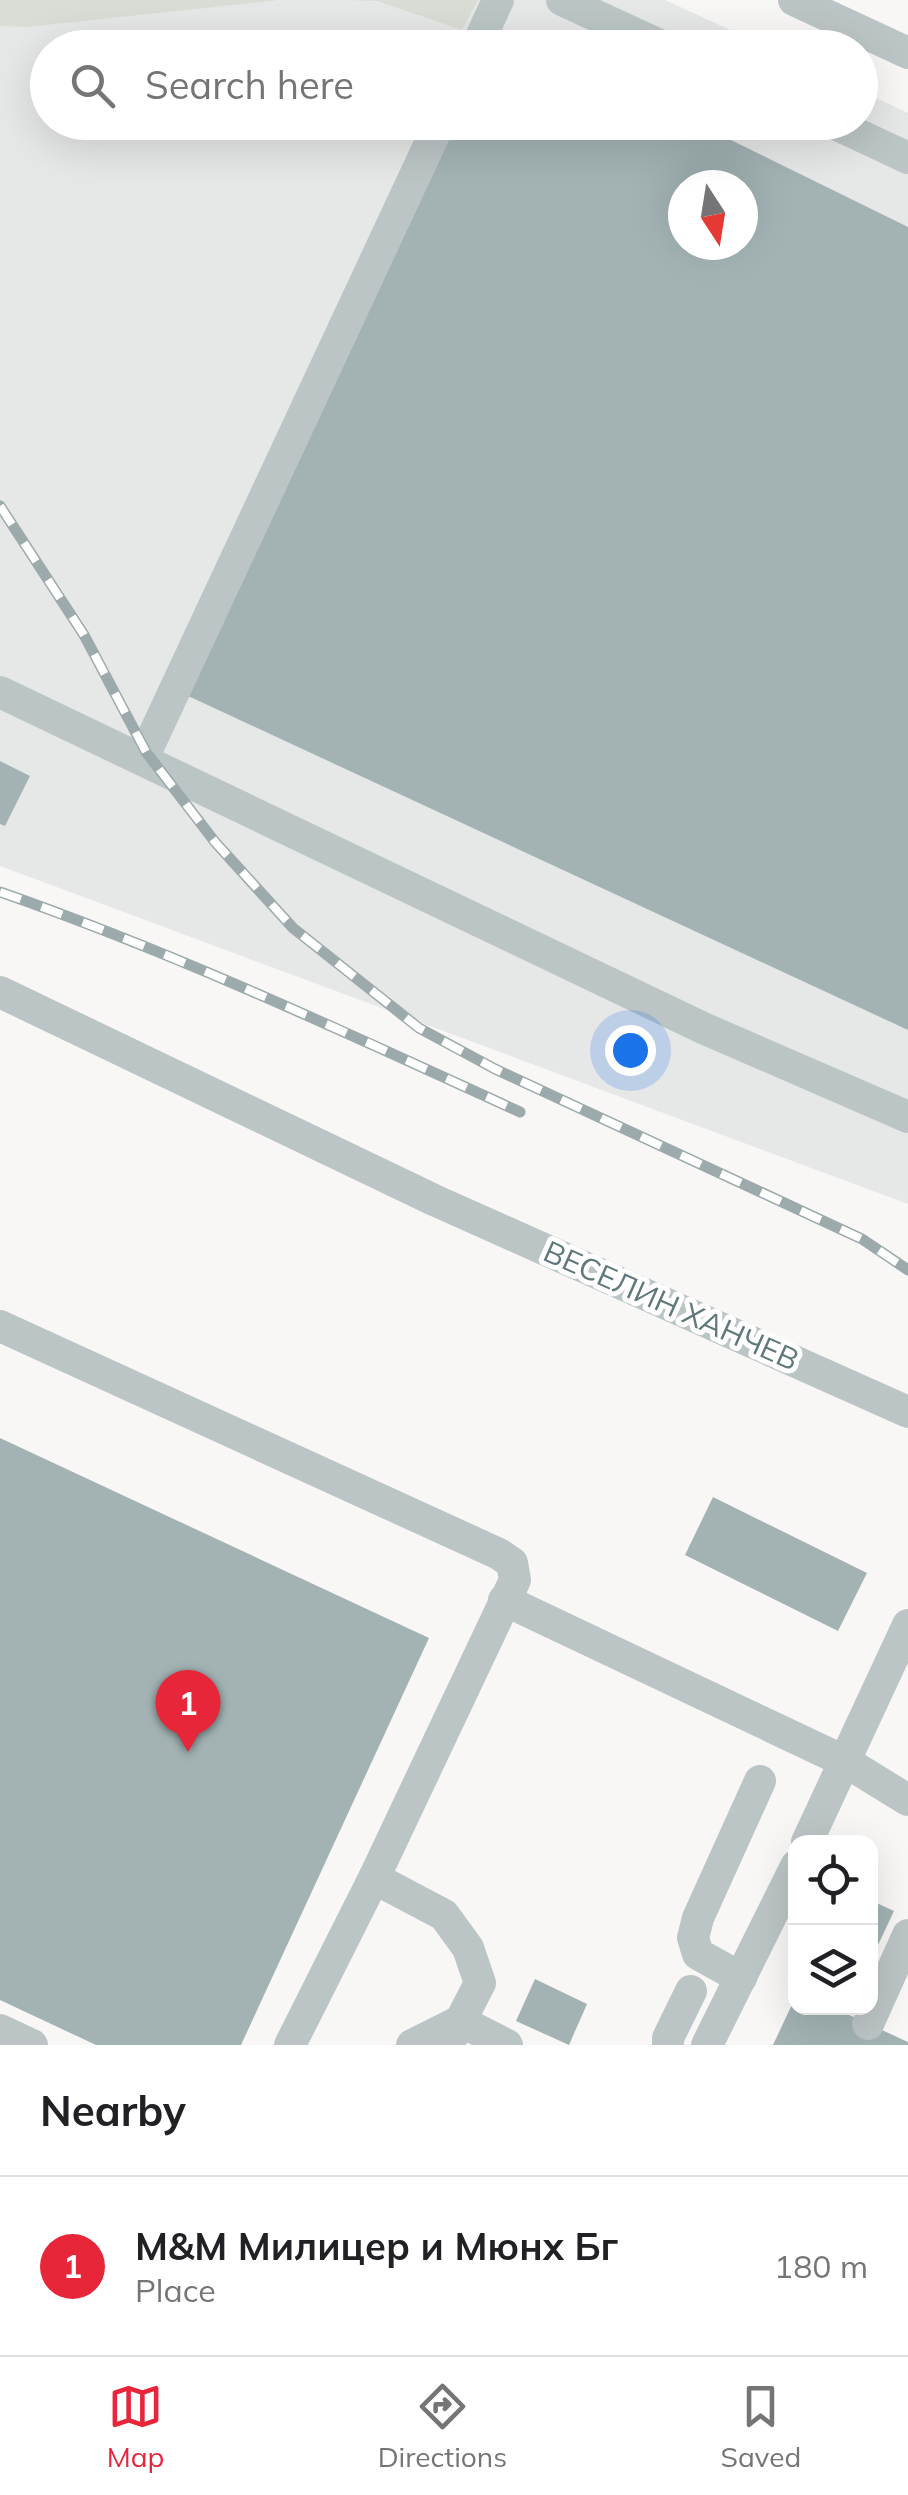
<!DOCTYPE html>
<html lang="en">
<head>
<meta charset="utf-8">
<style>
	body { margin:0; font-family:Mulish,sans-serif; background:#f6f6f6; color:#202124 }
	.controls { position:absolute; right:30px; bottom:30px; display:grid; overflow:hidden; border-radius:20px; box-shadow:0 10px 40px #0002 }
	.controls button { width:90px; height:90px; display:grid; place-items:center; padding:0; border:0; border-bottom:2px solid #e0e0e0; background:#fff; color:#202124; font:50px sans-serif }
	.compass { position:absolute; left:668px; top:170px; width:90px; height:90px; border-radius:50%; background:#fff; box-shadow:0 10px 40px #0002; rotate:168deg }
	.you { position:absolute; left:630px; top:1050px; width:35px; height:35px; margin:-25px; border:8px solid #fff; border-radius:50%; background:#1a73e8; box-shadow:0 0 0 15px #1a73e833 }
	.badge { display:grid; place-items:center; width:65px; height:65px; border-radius:50%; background:#e7263a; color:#fff; font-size:32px; font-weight:700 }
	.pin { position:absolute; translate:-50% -82px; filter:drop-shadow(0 2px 5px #0008) }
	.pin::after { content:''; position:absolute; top:52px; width:35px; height:30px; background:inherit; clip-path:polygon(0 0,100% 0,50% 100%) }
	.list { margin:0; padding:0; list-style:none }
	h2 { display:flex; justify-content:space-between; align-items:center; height:130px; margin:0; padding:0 40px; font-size:42px }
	h2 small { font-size:32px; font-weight:400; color:#757577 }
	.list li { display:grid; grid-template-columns:65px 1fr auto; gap:30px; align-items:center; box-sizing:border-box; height:180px; padding:0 40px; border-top:2px solid #e0e0e0 }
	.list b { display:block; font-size:38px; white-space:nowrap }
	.list p { margin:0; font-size:32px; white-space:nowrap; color:#757577 }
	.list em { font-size:32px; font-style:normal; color:#757577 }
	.icon { flex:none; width:55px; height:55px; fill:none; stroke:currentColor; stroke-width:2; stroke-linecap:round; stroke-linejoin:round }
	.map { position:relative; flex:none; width:908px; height:2045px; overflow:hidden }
	.search { position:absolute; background:#fff; box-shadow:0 10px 40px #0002; left:30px; right:30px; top:30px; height:110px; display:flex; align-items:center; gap:25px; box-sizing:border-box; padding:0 35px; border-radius:55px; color:#757577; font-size:38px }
	.sheet { height:310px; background:#fff }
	nav { display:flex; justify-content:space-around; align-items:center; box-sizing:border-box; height:140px; border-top:2px solid #e0e0e0; background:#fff; font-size:28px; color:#757577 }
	nav a { display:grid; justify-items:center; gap:5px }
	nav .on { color:#e7263a }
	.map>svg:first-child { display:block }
	.built { fill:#e6e7e7; fill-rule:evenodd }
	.green { fill:#daddd5 }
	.building { fill:#a3b3b4; fill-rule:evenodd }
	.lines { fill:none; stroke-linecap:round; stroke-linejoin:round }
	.minor { stroke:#bcc5c6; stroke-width:32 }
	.rail-casing { stroke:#9caaab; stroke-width:11 }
	.rail { stroke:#fff; stroke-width:8; stroke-dasharray:22; stroke-linecap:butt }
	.labels { text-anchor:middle; stroke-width:10; stroke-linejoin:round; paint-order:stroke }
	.street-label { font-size:30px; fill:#5e787b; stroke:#fff }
</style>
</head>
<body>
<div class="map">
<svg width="908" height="2045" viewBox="0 0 908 2045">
	<rect width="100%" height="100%" fill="#f8f7f6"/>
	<path class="built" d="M0 0H665L767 47 48 48V122H860L861 91 908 113V1204L0 866ZM683 185H743V245H683Z"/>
	<g class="green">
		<polygon points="0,0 279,0 27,27 0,26"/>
		<polygon points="345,0 478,0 462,30 377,1"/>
	</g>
	<g class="building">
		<polygon points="497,27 540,48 488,48"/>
		<path d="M453 122H694L908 227V1030L186 695ZM683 185H743V245H683Z"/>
		<polygon points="0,761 30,776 5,826 0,824"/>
		<polygon points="0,1438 429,1638 241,2045 96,2045 0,2000"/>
		<polygon points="713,1497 867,1573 838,1631 685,1555"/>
		<polygon points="870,1900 894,1911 870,1962"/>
		<polygon points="535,1979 587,2004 569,2045 516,2021"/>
		<polygon points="796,1996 796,2008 849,2008 847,2014 908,2042 908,2045 773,2045"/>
	</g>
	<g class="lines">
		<g class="minor">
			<polyline points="562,0 666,48"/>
			<polyline points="794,0 908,53"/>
			<polyline points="476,48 498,0"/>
			<polyline points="831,122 908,158"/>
			<polyline points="0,692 703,1028 908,1117"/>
			<polyline points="143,758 440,122"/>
			<polyline points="0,992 434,1200 908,1412"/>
			<polyline points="0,1326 499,1554 512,1563 515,1580 374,1878 444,1915 468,1948 480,1983 448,2045"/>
			<polyline points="504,1600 846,1762 908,1800"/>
			<polyline points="807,1842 908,1625"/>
			<polyline points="741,1978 698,1954 693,1938 698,1918 760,1781"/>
			<polyline points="460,2021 507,2045"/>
			<polyline points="868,2024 908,1935"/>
			<polyline points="0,2030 32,2045"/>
			<polyline points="290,2045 374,1878"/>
			<polyline points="412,2045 460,2021"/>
			<polyline points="668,2045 668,2038 691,1991"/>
			<polyline points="707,2045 796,1866"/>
		</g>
		<g class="rail-casing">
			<g id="rail">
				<polyline points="0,506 84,635 146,752 215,842 293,928 419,1028 495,1069 862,1239 908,1270"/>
				<path d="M0 892C178 954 349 1034 520 1112"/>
			</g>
		</g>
		<use href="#rail" class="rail"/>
	</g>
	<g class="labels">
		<g class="street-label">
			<text transform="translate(671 1306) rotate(24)" y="10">ВЕСЕЛИН ХАНЧЕВ</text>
		</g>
	</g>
</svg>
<div class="controls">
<button><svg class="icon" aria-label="locate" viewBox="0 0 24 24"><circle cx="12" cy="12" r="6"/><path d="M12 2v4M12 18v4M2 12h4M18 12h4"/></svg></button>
<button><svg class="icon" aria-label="layers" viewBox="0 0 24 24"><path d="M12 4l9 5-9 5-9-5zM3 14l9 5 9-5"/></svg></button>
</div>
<svg class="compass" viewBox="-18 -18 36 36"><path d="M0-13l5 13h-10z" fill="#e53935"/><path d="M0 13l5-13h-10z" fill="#757577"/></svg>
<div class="you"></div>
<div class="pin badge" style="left:188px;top:1752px">1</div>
<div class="search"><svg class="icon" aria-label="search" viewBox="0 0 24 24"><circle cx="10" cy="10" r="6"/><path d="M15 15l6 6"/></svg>Search here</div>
</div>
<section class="sheet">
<h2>Nearby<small></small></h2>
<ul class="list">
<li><span class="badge">1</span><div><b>М&amp;M Mилицер и Мюнх Бг</b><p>Place</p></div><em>180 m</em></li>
</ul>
</section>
<nav>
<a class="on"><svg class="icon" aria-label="map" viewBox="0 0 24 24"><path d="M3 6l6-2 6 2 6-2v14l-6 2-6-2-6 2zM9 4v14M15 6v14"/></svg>Map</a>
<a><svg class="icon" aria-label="directions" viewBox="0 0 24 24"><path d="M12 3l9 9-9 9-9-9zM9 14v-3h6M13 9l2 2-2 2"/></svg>Directions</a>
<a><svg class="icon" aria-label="saved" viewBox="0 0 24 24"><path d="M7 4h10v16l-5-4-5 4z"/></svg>Saved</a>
</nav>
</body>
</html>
